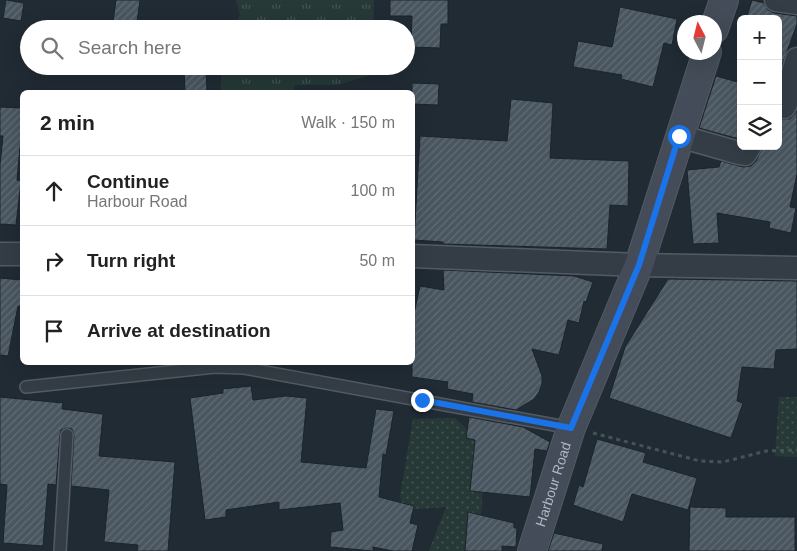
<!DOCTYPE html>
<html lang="en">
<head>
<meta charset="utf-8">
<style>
	body { margin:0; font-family:Helvetica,sans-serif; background:#f6f6f6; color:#222 }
	.controls { position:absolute; right:15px; top:15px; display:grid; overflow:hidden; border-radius:8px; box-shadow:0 5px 20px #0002 }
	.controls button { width:45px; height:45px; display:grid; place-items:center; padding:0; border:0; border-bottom:1px solid #e0e0e0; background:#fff; color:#222; font:25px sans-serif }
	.compass { position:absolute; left:677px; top:15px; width:45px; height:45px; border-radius:50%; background:#fff; box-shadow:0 5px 20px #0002; rotate:353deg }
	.stop { position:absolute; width:15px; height:15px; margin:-11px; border:4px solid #1a73e8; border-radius:50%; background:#fff }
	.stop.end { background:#1a73e8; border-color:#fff; box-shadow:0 1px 5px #0008 }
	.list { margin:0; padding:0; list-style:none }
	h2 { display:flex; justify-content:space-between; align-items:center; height:65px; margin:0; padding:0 20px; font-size:21px }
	h2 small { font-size:16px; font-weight:400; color:#767676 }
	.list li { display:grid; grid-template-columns:32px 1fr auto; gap:15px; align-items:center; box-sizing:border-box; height:70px; padding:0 20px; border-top:1px solid #e0e0e0 }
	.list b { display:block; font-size:19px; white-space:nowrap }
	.list p { margin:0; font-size:16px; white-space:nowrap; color:#767676 }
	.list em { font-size:16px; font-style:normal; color:#767676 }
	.icon { flex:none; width:28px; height:28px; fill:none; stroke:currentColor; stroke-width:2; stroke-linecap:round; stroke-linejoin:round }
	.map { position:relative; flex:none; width:797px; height:551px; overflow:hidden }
	.search { position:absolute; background:#fff; box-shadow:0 5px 20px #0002; left:20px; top:20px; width:395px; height:55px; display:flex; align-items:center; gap:12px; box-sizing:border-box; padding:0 18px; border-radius:28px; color:#767676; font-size:19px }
	.panel { position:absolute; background:#fff; box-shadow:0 5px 20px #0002; left:20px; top:90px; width:395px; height:275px; border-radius:8px }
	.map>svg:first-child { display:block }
	.grass { fill:url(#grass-tufts) }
	.garden { fill:url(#garden-dots) }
	.building { fill:url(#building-hatch); stroke:#1c242b }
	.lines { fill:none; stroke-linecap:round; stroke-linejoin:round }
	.lane-casing { stroke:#525b63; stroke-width:14 }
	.street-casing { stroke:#525b63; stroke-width:25 }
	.secondary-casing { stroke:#525b63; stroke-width:30 }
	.path { stroke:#425455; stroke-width:3; stroke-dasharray:4 4; stroke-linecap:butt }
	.lane { stroke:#343d45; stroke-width:11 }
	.street { stroke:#343d45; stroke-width:22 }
	.secondary { stroke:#434c58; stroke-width:28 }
	.route { stroke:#1a73e8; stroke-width:6 }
	.labels { text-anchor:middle; stroke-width:4; stroke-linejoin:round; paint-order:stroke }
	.street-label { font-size:14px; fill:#aeb8c2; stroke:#1a2229 }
</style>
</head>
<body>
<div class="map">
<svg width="797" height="551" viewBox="0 0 797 551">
	<defs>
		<pattern id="grass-tufts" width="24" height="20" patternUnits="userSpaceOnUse" patternTransform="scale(1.25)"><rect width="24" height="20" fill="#263937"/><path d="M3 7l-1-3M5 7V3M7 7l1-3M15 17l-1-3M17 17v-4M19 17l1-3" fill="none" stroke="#435452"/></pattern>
		<pattern id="garden-dots" width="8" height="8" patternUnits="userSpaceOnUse" patternTransform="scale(1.25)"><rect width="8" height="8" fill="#263937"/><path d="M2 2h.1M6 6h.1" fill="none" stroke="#435452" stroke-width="1.8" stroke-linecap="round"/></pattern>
		<pattern id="building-hatch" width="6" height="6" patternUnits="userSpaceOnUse" patternTransform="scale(1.25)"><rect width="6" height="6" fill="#495660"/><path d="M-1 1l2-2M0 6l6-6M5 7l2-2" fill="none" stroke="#616c75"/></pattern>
	</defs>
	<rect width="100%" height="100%" fill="#212b34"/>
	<g class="grass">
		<polygon points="236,0 374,0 373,29 234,29 240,14"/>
		<polygon points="221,66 371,66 371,75 337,85 295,85 293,92 221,92"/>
	</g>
	<g class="garden">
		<polygon points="779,397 797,397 797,457 775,456"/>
		<polygon points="455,418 483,445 482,505 476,551 429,551 446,507 403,510 400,496 413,419"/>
	</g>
	<g class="building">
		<polygon points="6,0 24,3 21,21 3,18"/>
		<polygon points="116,0 140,0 136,29 112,29"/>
		<polygon points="390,0 448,0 448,24 441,24 440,48 411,47 412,16 390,16"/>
		<polygon points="752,0 764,3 768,10 774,13 797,16 797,24 780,71 778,70 778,19 746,19"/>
		<polygon points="620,7 677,19 672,45 664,43 653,87 621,79 622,75 573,67 578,41 612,47"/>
		<polygon points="206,68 207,92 185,92 184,69"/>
		<polygon points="716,76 741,83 741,137 739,139 699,128"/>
		<polygon points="412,83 439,84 438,105 412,104"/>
		<polygon points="511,99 553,103 550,158 629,161 628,206 610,205 607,249 443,244 443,242 414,240 420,136 507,141"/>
		<polygon points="0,107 22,108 22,137 21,137 17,180 21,181 16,225 0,224 0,165 3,136 0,136"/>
		<polygon points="797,111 797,174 790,207 796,208 791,233 769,228 770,222 717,213 719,243 693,244 687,170 719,167 721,161 743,167 751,166 756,161 763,146 778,146 778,119 790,119"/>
		<polygon points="443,270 574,276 593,282 586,302 584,301 579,323 568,320 559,355 532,349 542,376 542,384 539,392 534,399 516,410 472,402 473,394 447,389 448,382 412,377 412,323 420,286 444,290"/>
		<polygon points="0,278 22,280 21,306 18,306 8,356 0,355"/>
		<polygon points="668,279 797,281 797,349 776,350 774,369 742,367 737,401 743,403 731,438 609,398 625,347"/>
		<polygon points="251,386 253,400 286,396 307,398 301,462 366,468 376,409 394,411 386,455 383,454 379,497 414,506 410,523 418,525 412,551 393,551 373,547 373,551 330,547 331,532 343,530 340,503 279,510 279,502 226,510 226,517 205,520 190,398 223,393 223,389"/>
		<polygon points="0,397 63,403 62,409 103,414 99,456 175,462 168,551 137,551 138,545 104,542 109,490 71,486 74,435 72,429 67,428 61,430 60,435 56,485 48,484 43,546 3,543 7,485 0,484"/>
		<polygon points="469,417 523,427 550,442 547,451 535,449 530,497 470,491 475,440 466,438"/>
		<polygon points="597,439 646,453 643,462 697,478 688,510 632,494 623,522 573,505 579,485 583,487"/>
		<polygon points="690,507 726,508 726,517 795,517 795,551 689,551"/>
		<polygon points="468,512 514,523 514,528 517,528 516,547 502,546 502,551 465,551"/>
		<polygon points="554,533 603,544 602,551 548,551"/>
	</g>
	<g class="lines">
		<g class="lane-casing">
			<g id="lane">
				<polyline points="26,387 215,367 244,368 571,428"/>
				<polyline points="60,551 67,435"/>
			</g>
		</g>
		<g class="street-casing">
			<g id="street">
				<polyline points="776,0 797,3"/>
				<polyline points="778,106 784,107 786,104 790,83 797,59"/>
				<polyline points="679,136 739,153 745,154 750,146"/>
				<polyline points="0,254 22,254"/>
				<polyline points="412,256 639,265 797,268"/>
			</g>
		</g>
		<g class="secondary-casing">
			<g id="secondary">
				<polyline points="714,29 724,0"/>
				<path id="s1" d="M532 551 571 428 639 265 707 52"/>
			</g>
		</g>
		<polyline class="path" points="593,433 700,461 723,462 766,451 797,450"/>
		<use href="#lane" class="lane"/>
		<use href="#street" class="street"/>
		<use href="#secondary" class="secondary"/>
	</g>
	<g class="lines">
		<polyline class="route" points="422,400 571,428 639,265 679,136"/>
	</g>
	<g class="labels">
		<g class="street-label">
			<text dy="5" stroke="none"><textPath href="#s1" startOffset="70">Harbour Road</textPath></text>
		</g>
	</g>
</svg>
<div class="controls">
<button>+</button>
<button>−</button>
<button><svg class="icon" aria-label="layers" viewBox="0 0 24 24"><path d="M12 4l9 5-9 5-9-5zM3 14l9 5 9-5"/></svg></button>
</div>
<svg class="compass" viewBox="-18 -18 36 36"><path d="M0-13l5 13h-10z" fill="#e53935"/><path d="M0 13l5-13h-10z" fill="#767676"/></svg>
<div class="stop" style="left:679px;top:136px"></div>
<div class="stop end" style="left:422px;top:400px"></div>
<div class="search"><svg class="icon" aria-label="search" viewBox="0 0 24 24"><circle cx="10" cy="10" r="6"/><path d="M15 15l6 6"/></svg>Search here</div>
<section class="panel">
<h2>2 min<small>Walk · 150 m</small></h2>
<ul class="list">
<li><svg class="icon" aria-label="ahead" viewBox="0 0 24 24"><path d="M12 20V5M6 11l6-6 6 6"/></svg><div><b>Continue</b><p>Harbour Road</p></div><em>100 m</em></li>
<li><svg class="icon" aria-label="right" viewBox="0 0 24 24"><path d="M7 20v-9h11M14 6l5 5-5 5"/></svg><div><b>Turn right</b></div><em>50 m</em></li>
<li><svg class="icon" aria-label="arrive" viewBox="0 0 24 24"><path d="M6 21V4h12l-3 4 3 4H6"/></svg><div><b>Arrive at destination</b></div></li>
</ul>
</section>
</div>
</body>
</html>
